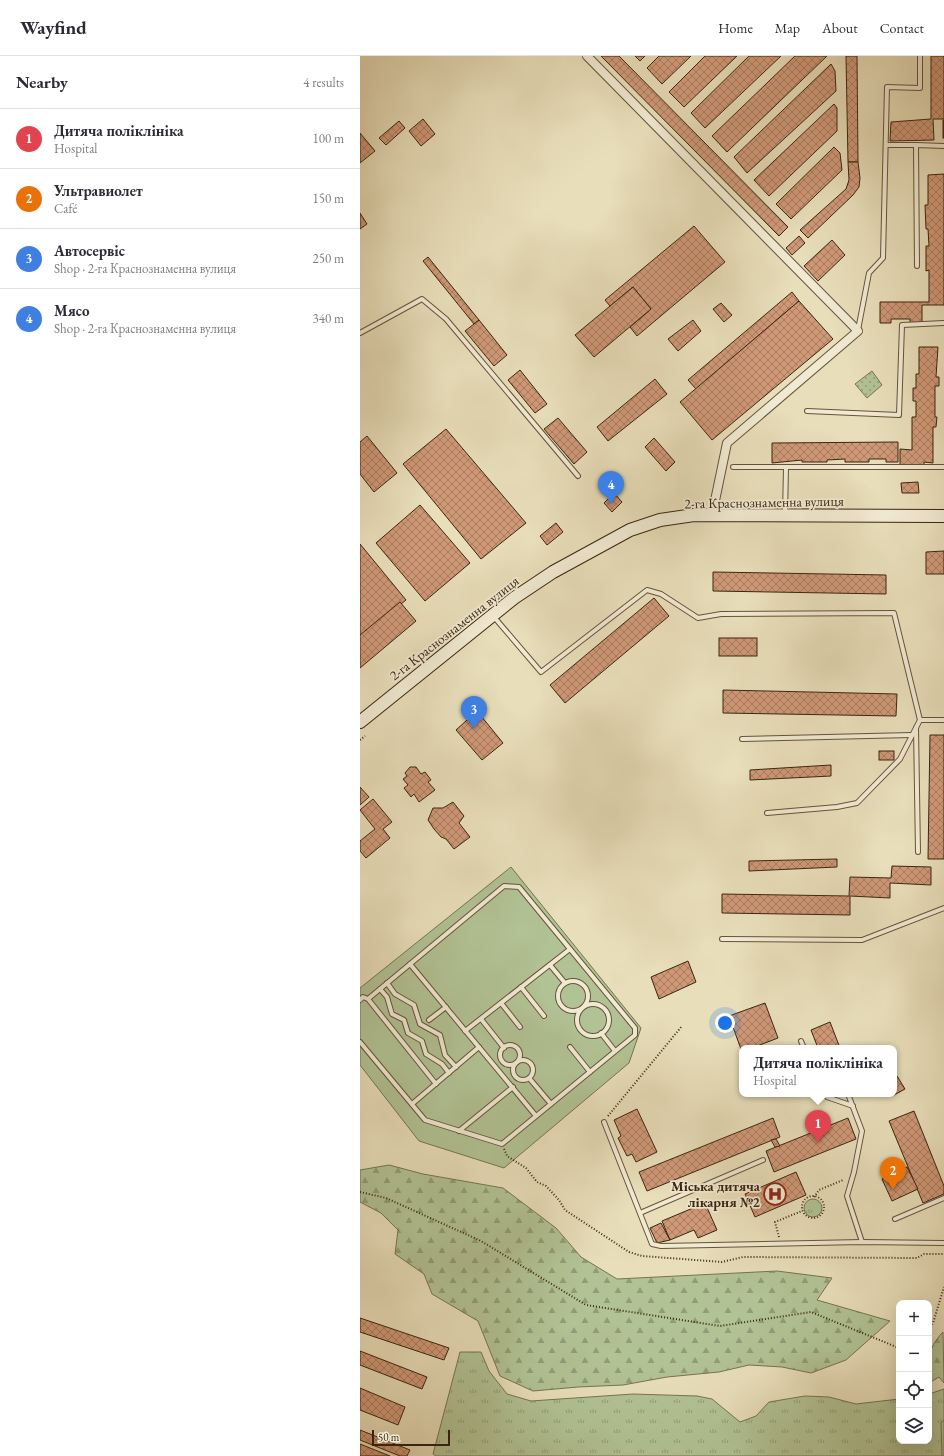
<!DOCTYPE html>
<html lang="en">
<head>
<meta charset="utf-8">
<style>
	body { margin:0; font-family:"EB Garamond",serif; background:#f2f2f3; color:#2b2b33 }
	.controls { position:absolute; right:12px; bottom:12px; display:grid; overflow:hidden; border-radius:8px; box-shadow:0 4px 16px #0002 }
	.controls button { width:36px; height:36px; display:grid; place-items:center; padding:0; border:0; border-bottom:1px solid #e1e1e2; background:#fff; color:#2b2b33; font:20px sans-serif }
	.scale { position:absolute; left:12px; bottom:10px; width:78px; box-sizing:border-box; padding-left:4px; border:2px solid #3b250f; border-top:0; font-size:11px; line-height:14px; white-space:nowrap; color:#3b250f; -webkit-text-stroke:3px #f0ead2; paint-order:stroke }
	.you { position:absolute; left:365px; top:967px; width:14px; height:14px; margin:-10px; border:3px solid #fff; border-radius:50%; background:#1a73e8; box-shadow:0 0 0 6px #1a73e833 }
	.badge { display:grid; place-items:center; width:26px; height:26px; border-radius:50%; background:#8f2418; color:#fff; font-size:13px; font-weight:700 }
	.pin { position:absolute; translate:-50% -33px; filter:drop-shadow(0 1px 2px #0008) }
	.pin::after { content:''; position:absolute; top:21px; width:14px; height:12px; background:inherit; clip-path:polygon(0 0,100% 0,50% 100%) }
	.popup { position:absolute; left:379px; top:989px; width:158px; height:52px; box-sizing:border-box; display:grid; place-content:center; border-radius:8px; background:#fff; filter:drop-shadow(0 1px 3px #0005); font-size:13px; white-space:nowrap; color:#7c7c81 }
	.popup b { font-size:15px; color:#2b2b33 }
	.popup::after { content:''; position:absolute; left:50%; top:100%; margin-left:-8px; border:8px solid transparent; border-top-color:#fff }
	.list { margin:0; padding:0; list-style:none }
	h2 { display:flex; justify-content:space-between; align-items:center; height:52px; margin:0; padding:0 16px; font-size:17px }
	h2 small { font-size:13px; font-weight:400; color:#7c7c81 }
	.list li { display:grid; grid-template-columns:26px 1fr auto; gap:12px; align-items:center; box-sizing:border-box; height:60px; padding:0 16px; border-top:1px solid #e1e1e2 }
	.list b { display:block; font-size:15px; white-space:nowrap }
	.list p { margin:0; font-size:13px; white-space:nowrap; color:#7c7c81 }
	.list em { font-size:13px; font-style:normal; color:#7c7c81 }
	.icon { flex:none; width:22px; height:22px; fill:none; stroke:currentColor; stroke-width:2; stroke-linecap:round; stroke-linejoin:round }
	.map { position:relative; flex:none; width:584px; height:1400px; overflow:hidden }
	header { display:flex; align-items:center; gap:24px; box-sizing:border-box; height:56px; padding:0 20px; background:#fff; border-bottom:1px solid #e1e1e2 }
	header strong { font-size:19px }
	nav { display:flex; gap:22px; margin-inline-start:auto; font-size:14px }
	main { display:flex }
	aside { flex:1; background:#fff }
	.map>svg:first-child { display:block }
	.grass { fill:url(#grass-tufts); stroke:#767452 }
	.forest { fill:url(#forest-firs); stroke:#767452 }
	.park { fill:url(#park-dots); stroke:#767452 }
	.pitch { fill:#b1c294; stroke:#767452 }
	.building { fill:url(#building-cross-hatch); stroke:#3b250f }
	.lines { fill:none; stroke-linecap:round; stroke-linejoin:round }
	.lane-casing { stroke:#66533a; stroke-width:6 }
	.street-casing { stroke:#66533a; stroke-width:10 }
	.secondary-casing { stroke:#3b250f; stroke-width:14 }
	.path { stroke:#3b250f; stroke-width:2; stroke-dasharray:1 2; stroke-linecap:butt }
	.lane { stroke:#f0ead2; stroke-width:4 }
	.street { stroke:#f0ead2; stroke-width:8 }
	.secondary { stroke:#f0ead2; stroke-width:12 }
	.labels { text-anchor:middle; stroke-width:3.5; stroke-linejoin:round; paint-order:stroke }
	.street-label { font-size:14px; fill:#3b250f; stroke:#f0ead2 }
	.poi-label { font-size:14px; font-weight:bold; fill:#3b250f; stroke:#f0ead2; text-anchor:end }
</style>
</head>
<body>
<header>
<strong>Wayfind</strong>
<nav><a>Home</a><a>Map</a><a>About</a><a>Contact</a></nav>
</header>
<main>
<aside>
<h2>Nearby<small>4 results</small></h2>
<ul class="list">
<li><span class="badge" style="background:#e0444e">1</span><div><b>Дитяча поліклініка</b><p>Hospital</p></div><em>100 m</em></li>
<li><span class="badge" style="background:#e8710a">2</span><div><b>Ультравиолет</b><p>Café</p></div><em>150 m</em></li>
<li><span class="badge" style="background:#3f7fe0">3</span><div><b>Автосервіс</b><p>Shop · 2-га Краснознаменна вулиця</p></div><em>250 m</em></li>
<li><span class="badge" style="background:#3f7fe0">4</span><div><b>Мясо</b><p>Shop · 2-га Краснознаменна вулиця</p></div><em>340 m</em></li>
</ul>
</aside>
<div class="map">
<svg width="584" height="1400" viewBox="0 0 584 1400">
	<defs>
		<pattern id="grass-tufts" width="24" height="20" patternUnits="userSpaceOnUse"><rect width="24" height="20" fill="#b1c294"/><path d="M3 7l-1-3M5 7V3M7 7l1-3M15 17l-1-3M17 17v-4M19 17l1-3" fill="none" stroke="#919d77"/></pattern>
		<pattern id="forest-firs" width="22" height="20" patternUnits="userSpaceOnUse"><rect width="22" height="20" fill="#b1c294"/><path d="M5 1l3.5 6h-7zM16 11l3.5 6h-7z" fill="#919d77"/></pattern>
		<pattern id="park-dots" width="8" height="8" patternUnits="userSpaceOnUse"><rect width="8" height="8" fill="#b1c294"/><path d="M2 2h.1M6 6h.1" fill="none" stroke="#919d77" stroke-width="1.8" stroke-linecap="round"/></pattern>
		<pattern id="building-cross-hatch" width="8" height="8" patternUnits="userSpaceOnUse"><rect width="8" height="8" fill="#cf9877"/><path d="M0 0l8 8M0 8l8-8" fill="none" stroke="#a97c60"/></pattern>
	</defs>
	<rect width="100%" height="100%" fill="#e8deba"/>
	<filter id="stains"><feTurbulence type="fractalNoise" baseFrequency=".005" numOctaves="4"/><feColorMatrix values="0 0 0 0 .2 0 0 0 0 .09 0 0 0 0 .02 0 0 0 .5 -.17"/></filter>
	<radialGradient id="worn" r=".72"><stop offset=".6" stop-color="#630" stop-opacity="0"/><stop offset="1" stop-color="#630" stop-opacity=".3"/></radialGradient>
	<g class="grass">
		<circle cx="453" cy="1152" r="9"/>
		<polygon points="100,1296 121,1296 129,1315 147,1338 171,1345 273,1338 337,1340 352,1343 380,1366 396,1360 409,1346 445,1340 469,1341 496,1348 539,1343 539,1385 569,1385 569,1338 584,1333 584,1400 76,1400 73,1398"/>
	</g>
	<g class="forest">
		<polygon points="29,1109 63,1118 143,1132 196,1172 221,1201 257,1223 417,1215 472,1222 457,1244 530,1265 486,1304 451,1317 422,1311 389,1309 359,1316 307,1321 263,1329 218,1331 173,1335 140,1320 118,1265 72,1238 64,1218 35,1198 38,1174 21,1157 0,1146 0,1114"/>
		<path d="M583 1276 584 1327 579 1321 569 1327C569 1304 566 1294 583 1276Z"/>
		<polygon points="584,1364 584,1400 582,1400 581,1367"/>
	</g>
	<polygon class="park" points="512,315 522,329 507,342 495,328"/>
	<polygon class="pitch" points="151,811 281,972 269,1007 144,1112 59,1085 0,1009 0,932"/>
	<g class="building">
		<polygon points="241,0 259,0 428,171 419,180"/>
		<polygon points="275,0 285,0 280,5"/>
		<polygon points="299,0 331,0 302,28 287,12"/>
		<polygon points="345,0 377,0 324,51 309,36"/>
		<polygon points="389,0 421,0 345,72 331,57"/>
		<polygon points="435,0 467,0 367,96 352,80"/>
		<polygon points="486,0 497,0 498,106 488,106"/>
		<polygon points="571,0 584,0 584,63 573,63 574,84 530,85 531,66 571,63"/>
		<polygon points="471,8 475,15 476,35 387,117 374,101"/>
		<polygon points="474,48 477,52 477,75 409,140 394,124"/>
		<polygon points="63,63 75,78 61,90 49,75"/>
		<rect x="583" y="64" width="1" height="18"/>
		<polygon points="39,65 45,72 26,89 19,82"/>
		<polygon points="0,77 15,95 0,107"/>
		<polygon points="474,91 480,97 482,114 431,163 416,148"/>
		<polygon points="488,106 498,106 500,122 499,131 493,139 448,182 440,174 486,133 489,124"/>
		<polygon points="584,118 584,249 562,249 562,267 550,267 550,263 531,263 531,267 520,267 520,246 569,246 569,214 566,215 566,190 569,190 568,173 566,173 565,149 568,149 568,119"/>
		<polygon points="0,157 7,168 0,173"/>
		<polygon points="334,170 365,206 277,280 270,271 291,253 273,231 250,250 245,244"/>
		<polygon points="439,180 445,187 432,199 426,192"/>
		<polygon points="472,184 485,199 458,225 444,210"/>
		<polygon points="68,201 119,264 114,268 63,205"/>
		<polygon points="273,231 291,253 234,301 215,279"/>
		<polygon points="432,236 439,245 336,333 328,324"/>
		<polygon points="439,245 473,283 352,384 320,346"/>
		<polygon points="361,247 372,259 364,266 353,253"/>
		<polygon points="119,264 147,299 134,310 105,275"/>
		<polygon points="333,264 341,275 318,295 308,283"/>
		<polygon points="559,291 578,291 576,321 579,321 579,330 575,330 575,361 577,361 576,371 573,371 573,407 564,406 564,410 540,409 540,393 552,394 552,361 556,361 556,345 553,345 553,332 556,332 556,318 559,318"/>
		<polygon points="160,314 187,348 175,357 148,324"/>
		<polygon points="295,323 307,338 248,385 237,371"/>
		<polygon points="198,362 227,396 214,408 184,373"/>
		<polygon points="86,373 166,467 121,503 43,408"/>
		<polygon points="7,380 37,417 14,436 0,418 0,386"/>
		<polygon points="294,382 315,406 306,415 285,391"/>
		<polygon points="538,386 538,406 526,406 526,403 509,403 509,406 485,406 485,403 467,404 467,406 442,406 442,404 412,407 412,387"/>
		<polygon points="558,426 559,437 542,437 541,427"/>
		<polygon points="254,437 262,446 252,456 244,447"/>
		<polygon points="60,449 110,507 65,545 16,487"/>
		<polygon points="196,467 203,476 187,489 180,480"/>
		<polygon points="0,488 46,544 0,581"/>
		<polygon points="584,495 584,518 566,518 566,496"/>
		<polygon points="353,516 526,519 526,538 353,535"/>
		<polygon points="294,542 309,560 205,647 190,629"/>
		<polygon points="40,546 56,565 0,612 0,579"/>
		<rect x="359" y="582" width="38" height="18"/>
		<polygon points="363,634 537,638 536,660 363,657"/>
		<polygon points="117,655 143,687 122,704 96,674"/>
		<polygon points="570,679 584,679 584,803 568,803"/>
		<rect x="519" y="695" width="15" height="9"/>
		<polygon points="471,709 471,720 390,724 390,714"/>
		<polygon points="50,711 56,711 61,718 65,716 71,724 68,726 75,734 59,746 54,738 51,741 44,732 48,729 43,723 47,720 45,717"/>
		<polygon points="0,731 9,741 0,749"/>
		<polygon points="13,743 32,766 23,773 30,782 6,802 0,795 0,785 15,773 0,754"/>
		<polygon points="93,746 104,760 99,767 110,781 94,793 86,783 81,781 74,773 68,764 73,752 83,752"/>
		<polygon points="477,803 477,811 389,815 389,805"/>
		<polygon points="532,810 571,811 571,829 530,827 530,842 490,840 490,859 362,857 362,838 489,840 490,821 531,822"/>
		<polygon points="328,905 336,926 299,943 291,921"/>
		<polygon points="405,947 418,982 392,992 382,992 382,996 369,960"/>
		<polygon points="470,966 480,992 458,992 451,974"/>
		<polygon points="537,1020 545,1033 534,1039 534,1022"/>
		<polygon points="277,1053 297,1096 276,1106 272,1098 267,1100 258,1082 261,1080 254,1064"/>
		<polygon points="554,1055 584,1130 584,1138 563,1147 529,1065"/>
		<polygon points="413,1062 420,1081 287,1135 279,1116"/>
		<polygon points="488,1062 496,1083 414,1116 406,1095"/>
		<polygon points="416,1083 420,1090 415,1091 411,1084"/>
		<polygon points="547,1111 558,1133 532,1145 522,1123"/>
		<polygon points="436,1116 446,1139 395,1161 385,1138"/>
		<polygon points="345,1147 357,1174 338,1182 334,1174 310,1184 302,1165"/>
		<polygon points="301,1167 310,1184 297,1187 290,1172"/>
		<polygon points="0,1262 89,1292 84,1304 0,1276"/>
		<polygon points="0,1295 67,1321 62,1333 0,1309"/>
		<polygon points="0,1332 45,1351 38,1369 0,1354"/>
		<polygon points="0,1374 50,1394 47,1400 40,1400 0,1384"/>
		<polygon points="0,1388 30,1400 0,1400"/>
	</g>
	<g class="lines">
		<g class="lane-casing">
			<g id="lane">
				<polyline points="526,89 556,89"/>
				<polyline points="557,210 556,89 584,90"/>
				<polyline points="498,274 509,217 523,202 527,31 560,32 560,0"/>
				<polyline points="0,277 62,243 86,263 218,420"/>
				<polyline points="447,355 539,359 542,269 584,267"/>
				<polyline points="373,411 426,411"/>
				<polyline points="425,459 426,411 584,411"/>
				<polyline points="134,561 181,616 287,534 301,538 338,562 361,558 534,557 560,664 584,664"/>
				<polyline points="556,672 558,796"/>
				<polyline points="382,683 552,679"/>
				<polyline points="407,757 477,751 497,747 540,703 560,664"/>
				<polyline points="362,883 502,884 584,852"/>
				<polyline points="50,908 176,1060"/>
				<polyline points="190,909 205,927"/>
				<circle cx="213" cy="940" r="15"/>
				<polyline points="27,927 35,938 54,949 60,968 80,979 85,999 96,1011"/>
				<polyline points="161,931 184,960"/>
				<polyline points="20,933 27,941 32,958 44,964 48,977 62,985 66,998 82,1008 89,1017"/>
				<polyline points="0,944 3,941 8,943 76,1028"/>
				<polyline points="141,947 160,971"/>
				<circle cx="233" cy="964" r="16"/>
				<polyline points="121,963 144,992"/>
				<polyline points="69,964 86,951"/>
				<polyline points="105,975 210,893"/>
				<polyline points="241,977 255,995"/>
				<polyline points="441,985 444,992"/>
				<polyline points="0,986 65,1064 142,1088 275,979 275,972 159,831 144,830 8,943"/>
				<circle cx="150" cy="999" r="10"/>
				<polyline points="210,991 230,1016"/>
				<circle cx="163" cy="1014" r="10"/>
				<polyline points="169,1022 191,1048"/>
				<polyline points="465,1038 467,1041 493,1050"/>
				<polyline points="488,1038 502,1075 494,1116 487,1140 502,1186"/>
				<polyline points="52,1048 119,991"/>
				<polyline points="244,1066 292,1188 301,1190 502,1186 584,1187"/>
				<polyline points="99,1075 153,1031"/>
				<polyline points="280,1157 403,1104"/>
				<polyline points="535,1163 584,1142"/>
			</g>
		</g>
		<g class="street-casing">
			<polyline id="street" points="227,0 498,275 367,387 352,459"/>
		</g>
		<g class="secondary-casing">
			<polyline id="secondary" points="0,666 154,542 193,516 270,474 300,464 334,459 584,460"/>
		</g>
		<g class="path">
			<polyline points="0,684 5,680"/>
			<polyline points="248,1060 322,970"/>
			<polyline points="144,1093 147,1100 166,1112 177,1126 186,1130 199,1144 205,1154 269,1196 282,1200 362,1206 383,1201 557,1202 564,1198 584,1198"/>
			<polyline points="0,1136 26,1142 121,1185 226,1249 360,1270 451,1256 539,1292"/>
			<circle cx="453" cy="1151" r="11"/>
			<polyline points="454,1141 459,1134 483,1124"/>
			<polyline points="419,1181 415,1166 442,1155"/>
			<polyline points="569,1270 573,1267 584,1231"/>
		</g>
		<use href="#lane" class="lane"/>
		<use href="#street" class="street"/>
		<use href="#secondary" class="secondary"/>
	</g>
	<defs>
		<g id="hospital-ring" transform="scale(1.15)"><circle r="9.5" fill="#f0ead2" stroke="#8f2418" stroke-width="1.5"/><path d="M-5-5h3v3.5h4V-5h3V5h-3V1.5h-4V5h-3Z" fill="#8f2418"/></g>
	</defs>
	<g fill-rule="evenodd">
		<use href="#hospital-ring" x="415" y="1138"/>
	</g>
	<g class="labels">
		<g class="street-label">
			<text transform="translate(404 446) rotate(-1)" y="5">2-га Краснознаменна вулиця</text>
			<text transform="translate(94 572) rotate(-38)" y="5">2-га Краснознаменна вулиця</text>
		</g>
		<g class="poi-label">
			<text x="400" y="1135">Міська дитяча<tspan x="400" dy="16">лікарня №2</tspan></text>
		</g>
	</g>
	<rect width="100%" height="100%" filter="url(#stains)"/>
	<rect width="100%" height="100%" fill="url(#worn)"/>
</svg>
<div class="controls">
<button>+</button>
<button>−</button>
<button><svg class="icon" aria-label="locate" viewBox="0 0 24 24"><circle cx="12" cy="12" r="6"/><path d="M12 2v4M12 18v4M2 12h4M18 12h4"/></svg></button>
<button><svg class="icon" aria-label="layers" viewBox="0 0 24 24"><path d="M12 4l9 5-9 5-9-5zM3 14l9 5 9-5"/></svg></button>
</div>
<div class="scale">50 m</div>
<div class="you"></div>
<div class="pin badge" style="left:458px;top:1087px;background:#e0444e">1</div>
<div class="popup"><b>Дитяча поліклініка</b>Hospital</div>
<div class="pin badge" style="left:533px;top:1134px;background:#e8710a">2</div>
<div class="pin badge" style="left:114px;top:673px;background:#3f7fe0">3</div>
<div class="pin badge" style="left:251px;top:448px;background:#3f7fe0">4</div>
</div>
</main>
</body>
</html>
